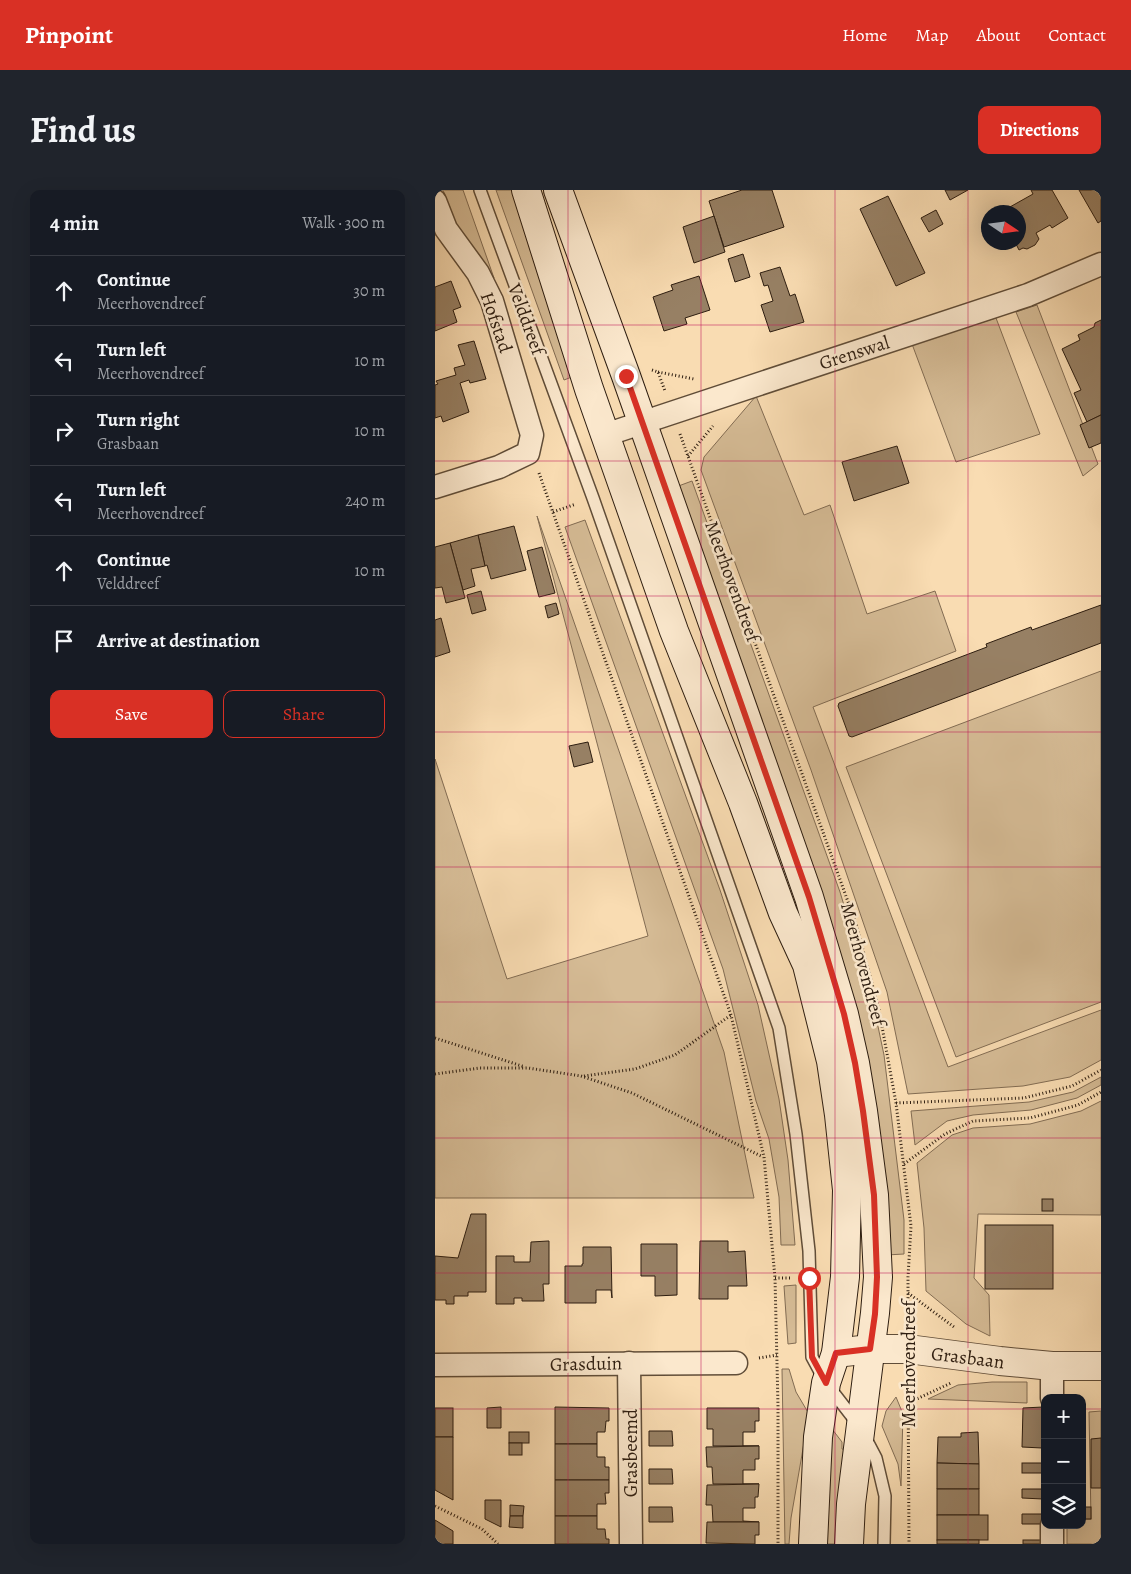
<!DOCTYPE html>
<html lang="en">
<head>
<meta charset="utf-8">
<style>
	body { margin:0; font-family:Alegreya,serif; background:#20242c; color:#f1f3f6 }
	.controls { position:absolute; right:15px; bottom:15px; display:grid; overflow:hidden; border-radius:10px; box-shadow:0 5px 20px #0002 }
	.controls button { width:45px; height:45px; display:grid; place-items:center; padding:0; border:0; border-bottom:1px solid #363941; background:#171b24; color:#f1f3f6; font:25px sans-serif }
	.compass { position:absolute; left:546px; top:15px; width:45px; height:45px; border-radius:50%; background:#171b24; box-shadow:0 5px 20px #0002; rotate:103deg }
	.stop { position:absolute; width:15px; height:15px; margin:-11px; border:4px solid #d93025; border-radius:50%; background:#fff }
	.stop.end { background:#d93025; border-color:#fff; box-shadow:0 1px 5px #0008 }
	.list { margin:0; padding:0; list-style:none }
	h2 { display:flex; justify-content:space-between; align-items:center; height:65px; margin:0; padding:0 20px; font-size:21px }
	h2 small { font-size:16px; font-weight:400; color:#9ea1a6 }
	.list li { display:grid; grid-template-columns:32px 1fr auto; gap:15px; align-items:center; box-sizing:border-box; height:70px; padding:0 20px; border-top:1px solid #363941 }
	.list b { display:block; font-size:19px; white-space:nowrap }
	.list p { margin:0; font-size:16px; white-space:nowrap; color:#9ea1a6 }
	.list em { font-size:16px; font-style:normal; color:#9ea1a6 }
	.actions { display:flex; gap:10px; padding:15px 20px }
	.actions a { flex:1; padding:11px 0; border:1px solid #d93025; border-radius:10px; text-align:center; font-size:18px; color:#d93025 }
	.actions .main { background:#d93025; color:#fff }
	.icon { flex:none; width:28px; height:28px; fill:none; stroke:currentColor; stroke-width:2; stroke-linecap:round; stroke-linejoin:round }
	.map { position:relative; flex:none; width:666px; height:1354px; overflow:hidden; border-radius:10px }
	header { display:flex; align-items:center; gap:30px; box-sizing:border-box; height:70px; padding:0 25px; background:#d93025; color:#fff }
	header strong { font-size:24px }
	nav { display:flex; gap:28px; margin-inline-start:auto; font-size:18px }
	.intro { display:flex; align-items:center; justify-content:space-between; box-sizing:border-box; height:120px; padding:0 30px }
	h1 { margin:0; font-size:35px }
	.button { padding:12px 22px; border-radius:10px; background:#d93025; color:#fff; font-size:18px; font-weight:700 }
	main { display:flex; gap:30px; padding:0 30px }
	aside { flex:1; background:#171b24; border-radius:10px; box-shadow:0 5px 20px #0002 }
	.map>svg:first-child { display:block }
	.green { fill:#d6bc96; stroke:#826c53 }
	.building { fill:#978064; stroke:#2d1d10 }
	.lines { fill:none; stroke-linecap:round; stroke-linejoin:round }
	.service-casing { stroke:#604d38; stroke-width:14 }
	.minor-casing { stroke:#604d38; stroke-width:25 }
	.tertiary-casing { stroke:#604d38; stroke-width:30 }
	.secondary-casing { stroke:#2d1d10; stroke-width:30 }
	.path { stroke:#2d1d10; stroke-width:3; stroke-dasharray:1 2.5; stroke-linecap:butt }
	.service { stroke:#fbe8cd; stroke-width:11 }
	.minor { stroke:#fbe8cd; stroke-width:22 }
	.tertiary { stroke:#fbe8cd; stroke-width:28 }
	.secondary { stroke:#fbe8cd; stroke-width:28 }
	.route { stroke:#d93025; stroke-width:6 }
	.grid { fill:none; stroke:#c2185b; stroke-width:1; stroke-opacity:0.55 }
	.labels { text-anchor:middle; stroke-width:5; stroke-linejoin:round; paint-order:stroke }
	.street-label { font-size:19px; fill:#2d1d10; stroke:#fbe8cd }
</style>
</head>
<body>
<header>
<strong>Pinpoint</strong>
<nav><a>Home</a><a>Map</a><a>About</a><a>Contact</a></nav>
</header>
<div class="intro"><h1>Find us</h1><a class="button">Directions</a></div>
<main>
<aside>
<h2>4 min<small>Walk · 300 m</small></h2>
<ul class="list">
<li><svg class="icon" aria-label="ahead" viewBox="0 0 24 24"><path d="M12 20V5M6 11l6-6 6 6"/></svg><div><b>Continue</b><p>Meerhovendreef</p></div><em>30 m</em></li>
<li><svg class="icon" aria-label="left" viewBox="0 0 24 24"><path d="M17 20v-9H6M10 6l-5 5 5 5"/></svg><div><b>Turn left</b><p>Meerhovendreef</p></div><em>10 m</em></li>
<li><svg class="icon" aria-label="right" viewBox="0 0 24 24"><path d="M7 20v-9h11M14 6l5 5-5 5"/></svg><div><b>Turn right</b><p>Grasbaan</p></div><em>10 m</em></li>
<li><svg class="icon" aria-label="left" viewBox="0 0 24 24"><path d="M17 20v-9H6M10 6l-5 5 5 5"/></svg><div><b>Turn left</b><p>Meerhovendreef</p></div><em>240 m</em></li>
<li><svg class="icon" aria-label="ahead" viewBox="0 0 24 24"><path d="M12 20V5M6 11l6-6 6 6"/></svg><div><b>Continue</b><p>Velddreef</p></div><em>10 m</em></li>
<li><svg class="icon" aria-label="arrive" viewBox="0 0 24 24"><path d="M6 21V4h12l-3 4 3 4H6"/></svg><div><b>Arrive at destination</b></div></li>
</ul>
<div class="actions"><a class="main">Save</a><a>Share</a></div>
</aside>
<div class="map">
<svg width="666" height="1354" viewBox="0 0 666 1354">
	<rect width="100%" height="100%" fill="#f9dcb2"/>
	<filter id="stains"><feTurbulence type="fractalNoise" baseFrequency=".004" numOctaves="4"/><feColorMatrix values="0 0 0 0 .2 0 0 0 0 .09 0 0 0 0 .02 0 0 0 .5 -.17"/></filter>
	<radialGradient id="worn" r=".72"><stop offset=".6" stop-color="#630" stop-opacity="0"/><stop offset="1" stop-color="#630" stop-opacity=".3"/></radialGradient>
	<g class="green">
		<polygon points="8,0 28,0 59,88 20,32"/>
		<polygon points="61,0 84,0 142,185 129,190"/>
		<polygon points="602,115 663,274 648,286 581,122"/>
		<polygon points="561,128 605,244 521,272 477,154"/>
		<polygon points="321,206 369,325 395,315 432,424 500,401 521,461 378,517 513,877 666,820 666,870 635,887 588,896 473,904 452,802 376,580 266,280 269,267"/>
		<polygon points="257,291 405,702 437,808 449,865 469,1030 469,1064 451,1065 448,990 238,298"/>
		<polygon points="102,326 289,862 319,1008 0,1008 0,569 72,789 213,746"/>
		<polygon points="150,330 285,700 323,815 344,909 353,970 360,1055 346,1055 344,1007 334,949 321,911 288,779 130,337"/>
		<polygon points="666,481 666,812 521,867 411,577"/>
		<polygon points="666,887 666,895 642,908 596,920 538,925 512,931 480,955 476,921 594,912 638,902"/>
		<polygon points="666,911 666,1025 543,1024 539,1088 554,1105 555,1146 531,1134 491,1101 489,1038 482,973 517,945 538,938 595,934 646,921"/>
		<polygon points="361,1095 361,1153 353,1154 349,1096"/>
		<polygon points="347,1179 354,1179 361,1202 374,1224 356,1328 354,1354 350,1354"/>
		<polygon points="557,1192 592,1192 592,1213 493,1209 523,1195"/>
		<polygon points="461,1207 468,1224 466,1296 463,1274 447,1236 451,1221"/>
		<polygon points="666,1221 666,1354 632,1354 632,1335 647,1335 647,1329 656,1329 654,1222"/>
		<polygon points="394,1235 407,1252 407,1259 411,1260 401,1354 384,1354"/>
	</g>
	<g class="building">
		<polygon points="307,0 337,0 349,37 289,57 274,11"/>
		<polygon points="510,0 533,0 515,10"/>
		<polygon points="596,0 617,0 633,28 617,38 615,35 601,43 604,49 600,55 592,59 588,58 584,60 580,52 584,52 584,22 566,22 598,4"/>
		<polygon points="644,0 666,0 666,31 663,33"/>
		<polygon points="453,6 490,83 461,96 425,19"/>
		<polygon points="501,20 508,34 494,42 486,28"/>
		<polygon points="279,26 290,62 259,73 248,37"/>
		<polygon points="308,64 315,87 300,92 293,69"/>
		<polygon points="345,77 355,106 360,104 369,132 335,142 326,115 338,111 333,95 329,96 325,83"/>
		<polygon points="264,86 275,120 250,128 252,134 229,141 218,107 238,100 236,95"/>
		<polygon points="16,91 26,117 18,120 22,132 0,141 0,97"/>
		<polygon points="666,130 666,225 652,232 639,203 646,200 627,159 645,150 643,145 659,137 660,133"/>
		<polygon points="39,151 51,189 35,193 34,190 25,193 34,222 8,232 6,226 0,228 0,195 3,194 1,191 21,185 19,178 30,175 23,155"/>
		<polygon points="666,225 666,253 654,258 645,235"/>
		<polygon points="462,256 474,293 419,311 407,272"/>
		<polygon points="79,336 91,380 56,389 52,375 50,376 43,345"/>
		<polygon points="43,345 50,376 36,379 40,396 28,400 15,353"/>
		<polygon points="15,353 30,408 11,413 7,397 0,398 0,357"/>
		<polygon points="107,357 120,403 104,407 92,361"/>
		<polygon points="46,401 51,420 37,424 32,405"/>
		<polygon points="121,413 124,424 113,428 110,416"/>
		<polygon points="666,415 666,453 417,547 414,546 403,516 404,513 552,457 551,454 596,437 597,440"/>
		<polygon points="6,428 15,462 0,467 0,430"/>
		<polygon points="153,552 158,572 139,577 134,556"/>
		<rect x="607" y="1009" width="11" height="12"/>
		<polygon points="36,1024 51,1024 51,1102 33,1102 33,1106 19,1106 19,1114 11,1114 11,1110 0,1110 0,1066 23,1068"/>
		<rect x="550" y="1035" width="68" height="64"/>
		<polygon points="113,1051 114,1051 114,1094 108,1094 109,1111 87,1111 87,1108 79,1108 79,1114 61,1114 61,1066 79,1066 79,1072 95,1072 96,1052"/>
		<polygon points="265,1051 293,1051 293,1062 310,1061 312,1096 293,1096 293,1109 264,1109"/>
		<polygon points="206,1054 242,1054 242,1105 220,1106 220,1086 206,1086"/>
		<polygon points="148,1057 176,1057 177,1108 176,1100 161,1100 161,1113 130,1113 130,1076 147,1076 147,1074 148,1074"/>
		<polygon points="66,1217 66,1238 52,1238 52,1218"/>
		<polygon points="120,1217 174,1218 174,1231 171,1231 170,1242 162,1242 162,1254 120,1254"/>
		<polygon points="608,1217 607,1258 587,1257 588,1218"/>
		<rect x="0" y="1218" width="18" height="29"/>
		<polygon points="272,1218 324,1218 324,1231 320,1231 320,1242 308,1242 308,1256 324,1256 278,1256 278,1239 272,1239"/>
		<polygon points="214,1241 237,1241 238,1256 214,1256"/>
		<rect x="74" y="1242" width="20" height="11"/>
		<polygon points="543,1242 544,1274 502,1273 503,1247 526,1247 526,1243"/>
		<polygon points="0,1247 18,1247 18,1310 0,1300"/>
		<polygon points="666,1248 666,1298 656,1298 656,1249"/>
		<rect x="74" y="1253" width="13" height="12"/>
		<polygon points="120,1254 162,1254 162,1267 170,1267 170,1277 174,1277 174,1290 120,1290"/>
		<polygon points="324,1256 324,1269 320,1269 320,1280 308,1280 308,1294 324,1294 278,1294 277,1277 272,1277 271,1257"/>
		<polygon points="502,1273 544,1274 544,1299 502,1299"/>
		<rect x="587" y="1273" width="20" height="10"/>
		<polygon points="214,1279 237,1279 238,1294 214,1294"/>
		<polygon points="120,1290 174,1290 174,1303 170,1303 171,1314 162,1314 162,1326 120,1326"/>
		<polygon points="324,1294 323,1307 320,1307 320,1318 308,1318 308,1331 324,1332 278,1332 277,1315 271,1315 272,1295"/>
		<rect x="502" y="1299" width="42" height="26"/>
		<polygon points="587,1299 607,1299 608,1309 587,1308"/>
		<polygon points="50,1310 66,1310 66,1337 50,1329"/>
		<polygon points="75,1315 89,1316 88,1326 75,1326"/>
		<polygon points="214,1317 237,1317 238,1332 214,1332"/>
		<rect x="647" y="1317" width="9" height="12"/>
		<polygon points="587,1324 607,1324 608,1334 587,1334"/>
		<rect x="502" y="1325" width="51" height="25"/>
		<polygon points="75,1326 88,1326 88,1338 74,1337"/>
		<polygon points="120,1326 162,1326 162,1339 170,1339 171,1349 174,1349 174,1354 120,1354"/>
		<polygon points="0,1330 18,1341 18,1354 0,1354"/>
		<polygon points="272,1332 324,1332 324,1345 320,1345 320,1354 271,1353"/>
		<rect x="502" y="1350" width="42" height="4"/>
		<rect x="588" y="1350" width="20" height="4"/>
	</g>
	<g class="lines">
		<g class="service-casing">
			<g id="service">
				<polyline points="45,0 158,308 344,838 361,944 374,1061 377,1167 391,1193 422,1233"/>
				<polyline points="430,1247 441,1268 450,1306 449,1354"/>
			</g>
		</g>
		<g class="minor-casing">
			<g id="minor">
				<polyline points="0,11 11,39 43,83 57,111 97,245 93,263 64,277 0,297"/>
				<polyline points="170,245 593,105 666,74"/>
				<polyline points="194,1173 196,1354"/>
				<polyline points="0,1175 301,1173"/>
				<polyline points="617,1208 617,1176"/>
				<polyline points="617,1354 617,1335"/>
			</g>
		</g>
		<g class="tertiary-casing">
			<polyline id="tertiary" points="401,1163 435,1159 473,1159 565,1171 617,1176 666,1176"/>
		</g>
		<g class="secondary-casing">
			<g id="secondary">
				<polyline points="91,0 154,199 239,441 308,613 348,723 372,775 396,871 404,925 412,1000 410,1087 401,1163 391,1193 383,1247 378,1354"/>
				<polyline points="123,0 191,186 374,707 409,824 420,873 428,921 439,1005 443,1087 440,1123 416,1314 414,1354"/>
			</g>
		</g>
		<g class="path">
			<polyline points="217,180 223,182 230,201"/>
			<polyline points="223,182 259,189"/>
			<polyline points="245,244 421,734 444,820 461,913 476,1036 473,1087 473,1132"/>
			<polyline points="253,266 278,236"/>
			<polyline points="104,283 296,825 329,967 340,1088 343,1216 343,1354"/>
			<polyline points="118,322 141,314"/>
			<polyline points="0,848 90,877"/>
			<polyline points="0,884 45,878 93,878 146,886 197,903 328,967"/>
			<polyline points="149,886 200,879 240,865 296,825"/>
			<polyline points="461,913 589,908 637,896 666,880"/>
			<polyline points="469,974 510,944 538,931 595,928 643,915 666,902"/>
			<polyline points="340,1088 357,1088"/>
			<polyline points="473,1103 519,1137"/>
			<polyline points="324,1168 342,1165"/>
			<polyline points="473,1186 474,1354"/>
			<polyline points="473,1213 516,1193"/>
			<polyline points="0,1316 47,1339 63,1354"/>
		</g>
		<use href="#service" class="service"/>
		<use href="#minor" class="minor"/>
		<use href="#tertiary" class="tertiary"/>
		<use href="#secondary" class="secondary"/>
	</g>
	<g class="lines">
		<polyline class="route" points="191,186 374,707 409,824 420,873 428,921 439,1005 442,1087 440,1124 435,1159 401,1163 391,1193 377,1167 374,1088"/>
	</g>
	<path class="grid" d="M133 0V1354M266 0V1354M400 0V1354M533 0V1354M0 135H666M0 271H666M0 406H666M0 542H666M0 677H666M0 812H666M0 948H666M0 1083H666M0 1219H610M647 1219H666"/>
	<g class="labels">
		<g class="street-label">
			<text transform="translate(92 129) rotate(70)" y="7">Velddreef</text>
			<text transform="translate(62 132) rotate(71)" y="7">Hofstad</text>
			<text transform="translate(419 162) rotate(-18)" y="7">Grenswal</text>
			<text transform="translate(298 391) rotate(70)" y="7">Meerhovendreef</text>
			<text transform="translate(429 774) rotate(75)" y="7">Meerhovendreef</text>
			<text transform="translate(533 1167) rotate(7)" y="7">Grasbaan</text>
			<text transform="translate(151 1173) rotate(-1)" y="7">Grasduin</text>
			<text transform="translate(473 1174) rotate(-90)" y="7">Meerhovendreef</text>
			<text transform="translate(195 1263) rotate(-90)" y="7">Grasbeemd</text>
		</g>
	</g>
	<rect width="100%" height="100%" filter="url(#stains)"/>
	<rect width="100%" height="100%" fill="url(#worn)"/>
</svg>
<div class="controls">
<button>+</button>
<button>−</button>
<button><svg class="icon" aria-label="layers" viewBox="0 0 24 24"><path d="M12 4l9 5-9 5-9-5zM3 14l9 5 9-5"/></svg></button>
</div>
<svg class="compass" viewBox="-18 -18 36 36"><path d="M0-13l5 13h-10z" fill="#e53935"/><path d="M0 13l5-13h-10z" fill="#9ea1a6"/></svg>
<div class="stop" style="left:374px;top:1088px"></div>
<div class="stop end" style="left:191px;top:186px"></div>
</div>
</main>
</body>
</html>
